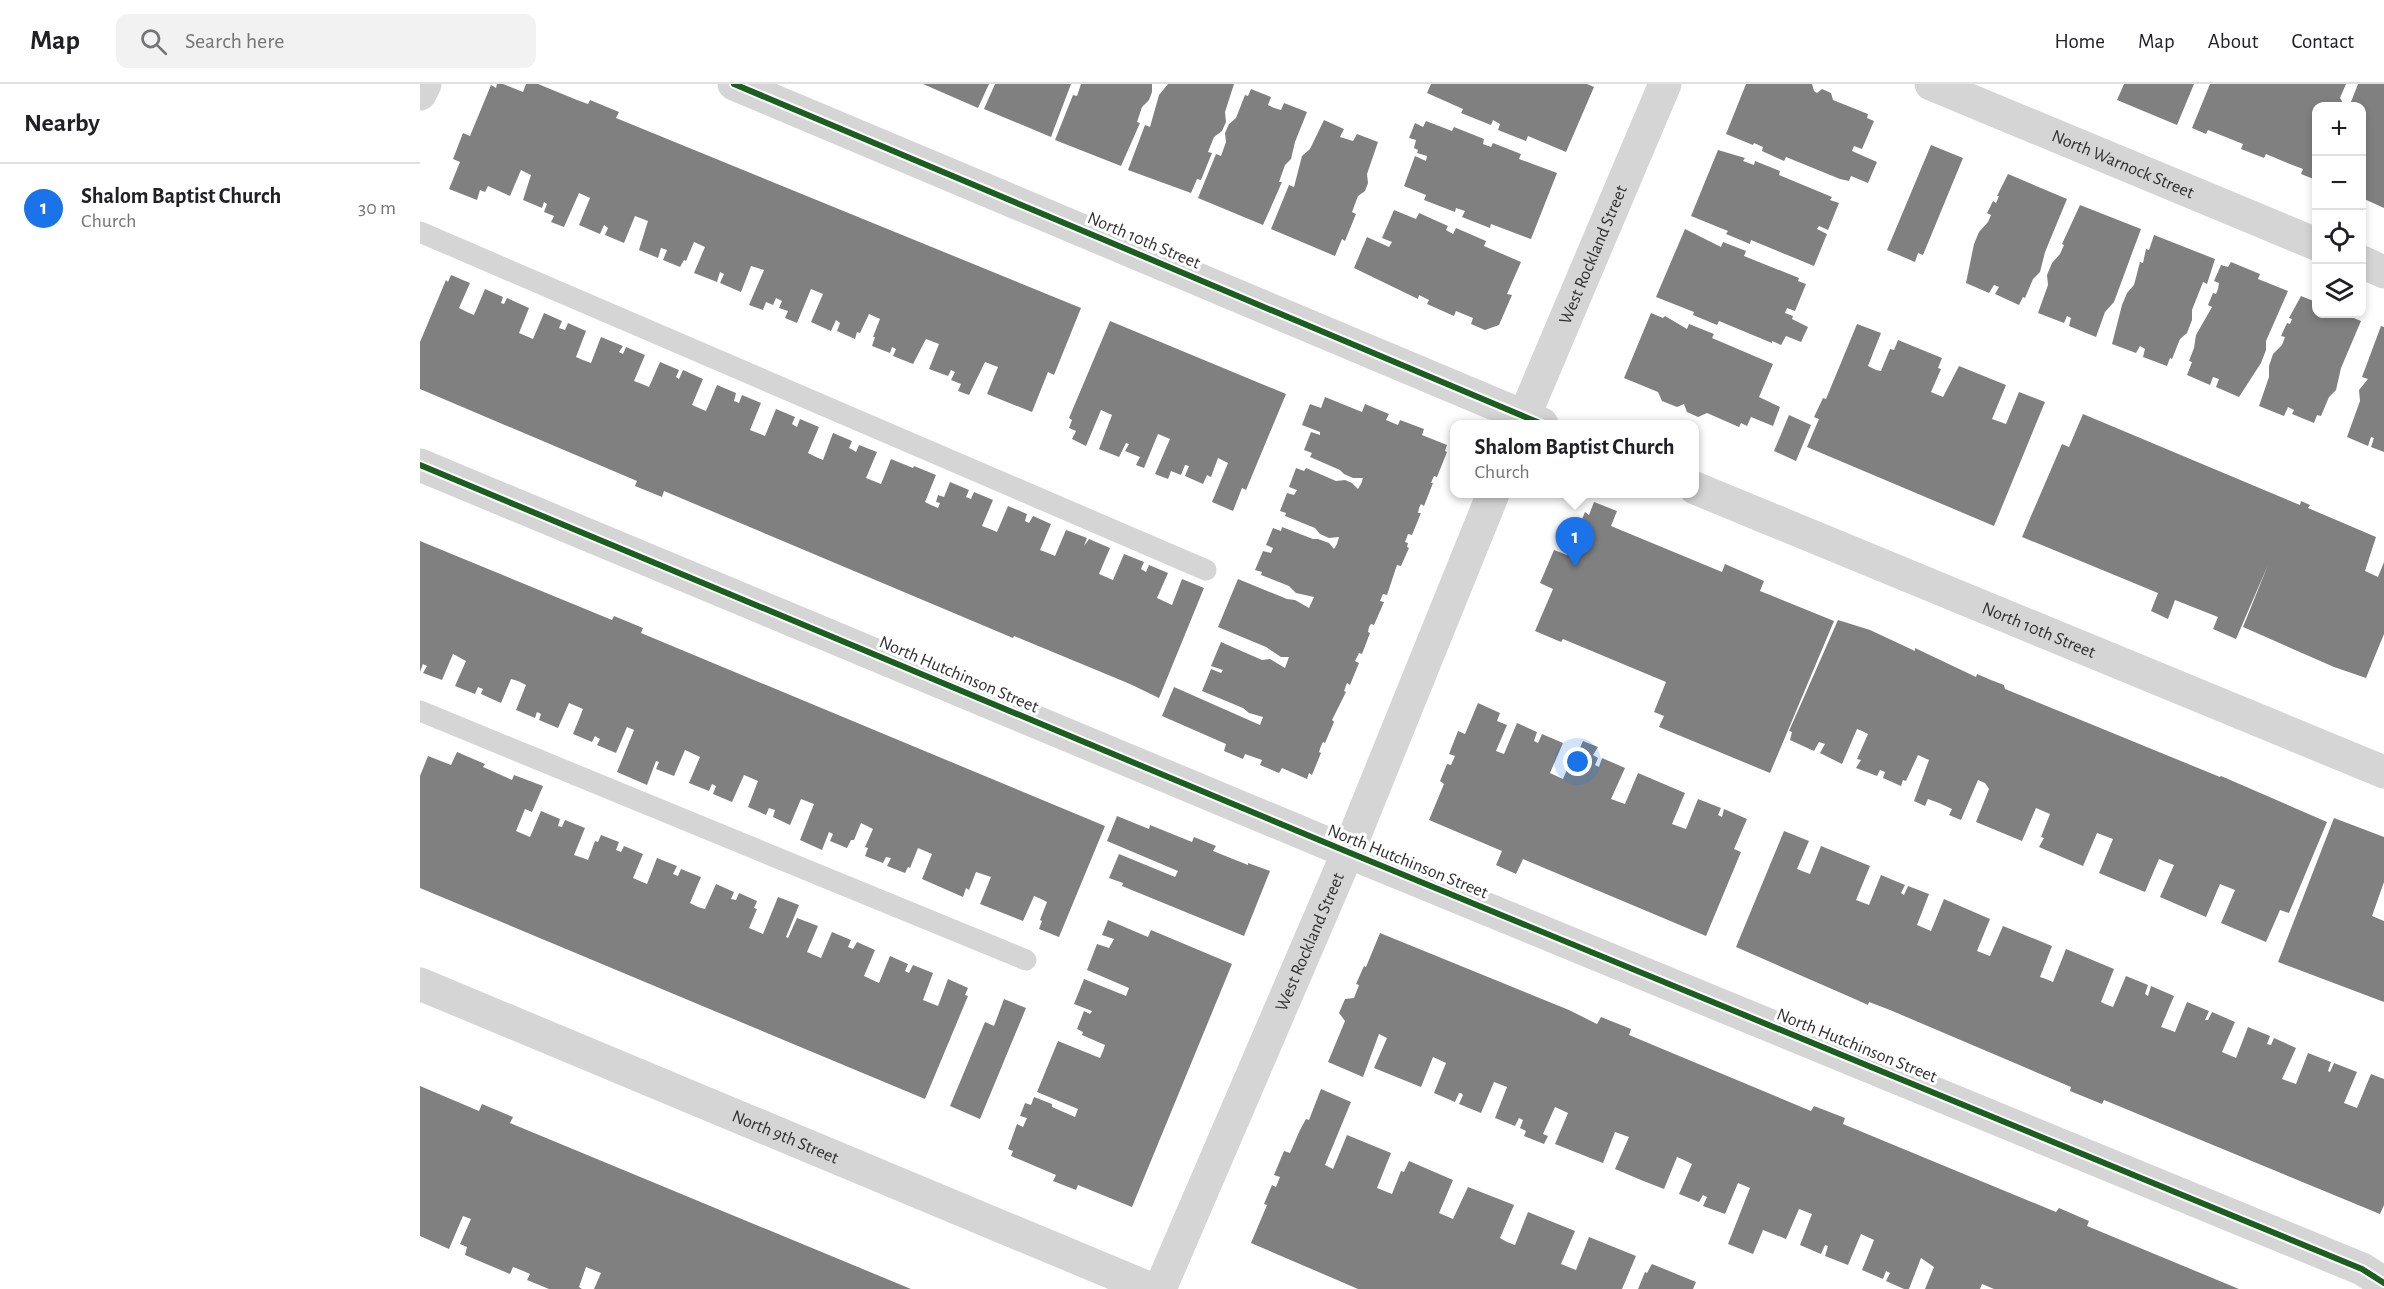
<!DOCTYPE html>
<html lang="en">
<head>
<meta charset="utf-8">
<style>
	body { margin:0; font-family:"Alegreya Sans",sans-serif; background:#f2f2f2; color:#202124 }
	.controls { position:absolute; right:18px; top:18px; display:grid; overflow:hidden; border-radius:12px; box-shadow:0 3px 9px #0003 }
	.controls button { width:54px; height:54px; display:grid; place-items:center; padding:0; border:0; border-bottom:2px solid #e0e0e0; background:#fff; color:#202124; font:30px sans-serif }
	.you { position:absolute; left:1158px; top:678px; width:21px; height:21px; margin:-15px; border:4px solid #fff; border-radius:50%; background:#1a73e8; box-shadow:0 0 0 9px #1a73e833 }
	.badge { display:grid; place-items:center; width:39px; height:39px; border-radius:50%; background:#1a73e8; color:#fff; font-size:20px; font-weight:700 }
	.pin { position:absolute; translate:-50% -50px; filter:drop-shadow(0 2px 3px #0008) }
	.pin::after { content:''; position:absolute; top:32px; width:21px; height:18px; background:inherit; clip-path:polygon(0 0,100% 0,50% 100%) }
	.popup { position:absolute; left:1030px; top:336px; width:249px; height:78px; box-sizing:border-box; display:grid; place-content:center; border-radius:12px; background:#fff; filter:drop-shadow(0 2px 4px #0005); font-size:20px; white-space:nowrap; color:#757577 }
	.popup b { font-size:22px; color:#202124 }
	.popup::after { content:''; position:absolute; left:50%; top:100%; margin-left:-12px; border:12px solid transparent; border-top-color:#fff }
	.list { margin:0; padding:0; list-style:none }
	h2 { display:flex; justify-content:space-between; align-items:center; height:78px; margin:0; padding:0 24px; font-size:26px }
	h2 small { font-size:20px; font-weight:400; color:#757577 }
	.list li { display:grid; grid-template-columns:39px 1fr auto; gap:18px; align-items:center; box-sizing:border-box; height:90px; padding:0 24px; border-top:2px solid #e0e0e0 }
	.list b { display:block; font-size:22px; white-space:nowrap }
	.list p { margin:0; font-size:20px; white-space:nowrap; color:#757577 }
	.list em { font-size:20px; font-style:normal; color:#757577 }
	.icon { flex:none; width:33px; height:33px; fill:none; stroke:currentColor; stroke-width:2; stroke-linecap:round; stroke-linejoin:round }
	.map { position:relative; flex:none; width:1964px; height:1205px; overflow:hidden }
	header { display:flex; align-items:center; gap:36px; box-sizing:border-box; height:84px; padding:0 30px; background:#fff; border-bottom:2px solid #e0e0e0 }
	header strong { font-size:28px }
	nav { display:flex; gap:33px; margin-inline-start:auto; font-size:21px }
	.search { width:420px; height:54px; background:#f2f2f2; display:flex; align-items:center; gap:15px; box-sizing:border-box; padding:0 21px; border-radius:12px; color:#757577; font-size:22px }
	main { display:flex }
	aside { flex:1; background:#fff }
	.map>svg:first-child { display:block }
	.building { fill:#808080 }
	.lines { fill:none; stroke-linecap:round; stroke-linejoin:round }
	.service { stroke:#d5d5d5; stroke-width:21 }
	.minor { stroke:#d5d5d5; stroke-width:33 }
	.cycleway-casing { stroke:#fff; stroke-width:10 }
	.cycleway { stroke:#1b5e20; stroke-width:6 }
	.labels { text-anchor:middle; stroke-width:6; stroke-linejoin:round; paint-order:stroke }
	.street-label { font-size:18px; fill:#313131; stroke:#fff }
</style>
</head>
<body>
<header>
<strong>Map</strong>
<div class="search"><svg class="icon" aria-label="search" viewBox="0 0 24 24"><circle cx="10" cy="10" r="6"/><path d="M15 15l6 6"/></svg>Search here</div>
<nav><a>Home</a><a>Map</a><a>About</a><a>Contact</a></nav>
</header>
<main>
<aside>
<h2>Nearby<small></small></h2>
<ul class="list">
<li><span class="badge">1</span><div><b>Shalom Baptist Church</b><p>Church</p></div><em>30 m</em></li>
</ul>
</aside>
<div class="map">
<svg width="1964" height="1205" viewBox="0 0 1964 1205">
	<rect width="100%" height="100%" fill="#fff"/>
	<g class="building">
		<polygon points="77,0 83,0 103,8 106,0 118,0 157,16 168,20 170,16 199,28 196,34 661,224 634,291 628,288 612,328 567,310 578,283 565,278 549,311 538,307 541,300 531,296 535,288 531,286 528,292 509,285 519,260 506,255 493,280 473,272 476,265 472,263 470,269 452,262 455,253 453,253 460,235 449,230 440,249 437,248 435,255 417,247 420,239 416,236 411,247 391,238 403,210 391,205 377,239 365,234 368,227 359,224 362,217 356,214 353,221 346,218 343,226 329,221 344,186 331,182 321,208 300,199 304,190 300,188 297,198 274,189 285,163 274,158 266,177 264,176 260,183 243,176 247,166 241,164 238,174 219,166 228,137 215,132 204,159 185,151 188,144 184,141 180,150 159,141 170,114 159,109 144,143 131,138 134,132 124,128 127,120 124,118 122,124 103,116 111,91 101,86 90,112 68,102 65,108 60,106 57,116 29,105 40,78 33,75 43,49 50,52 71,1 76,4"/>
		<polygon points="503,0 569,0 558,24"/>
		<polygon points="575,0 651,0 631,53 564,25"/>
		<polygon points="661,0 732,0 732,8 729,16 722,23 717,38 720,39 701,82 635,56 653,11 657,12"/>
		<polygon points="748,0 814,0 805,28 806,38 802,47 794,53 788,68 792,69 781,96 777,95 771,109 708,86 725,41 730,43 739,11"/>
		<polygon points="1011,0 1167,0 1174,3 1146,68 1108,52 1106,57 1078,46 1080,40 1073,36 1071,41 1041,29 1043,25 1007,9"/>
		<polygon points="1326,0 1392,0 1394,7 1397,9 1402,5 1411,9 1413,16 1448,30 1447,34 1454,37 1442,65 1434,62 1432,67 1457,78 1448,99 1431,92 1429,97 1420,95 1366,73 1364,77 1342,67 1343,63 1334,59 1333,61 1306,50"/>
		<polygon points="1704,0 1774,0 1757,41 1697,16"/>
		<polygon points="1790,0 1926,0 1920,14 1923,19 1931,18 1938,0 1964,0 1964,124 1942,114 1942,22 1896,22 1896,96 1881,90 1883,85 1865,78 1846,70 1844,74 1821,65 1823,60 1788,46 1786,50 1772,44"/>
		<polygon points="831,5 851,13 848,21 854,24 861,26 864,19 887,28 875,58 871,75 865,81 859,98 862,98 843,141 778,114 796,70 801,72 806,58 805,49 809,40 816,34 825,11 828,12"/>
		<polygon points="904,36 924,45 920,53 933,57 937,50 958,58 947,90 948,99 945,107 938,112 932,128 936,130 925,157 922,155 915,172 851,145 869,101 874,103 882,72 890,65"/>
		<polygon points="1006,37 1032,47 1034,43 1064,55 1063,60 1071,63 1073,59 1101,70 1099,75 1137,89 1111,155 1071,140 1070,144 1042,133 1045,127 1036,124 1035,128 1004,116 1006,111 984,102 995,72 1006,77 1007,72 997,69 998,66 994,64 996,56 989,54 995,39 1003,43"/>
		<polygon points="1511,61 1543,74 1503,171 1498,169 1495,178 1467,166"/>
		<polygon points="1298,66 1325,74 1323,77 1334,81 1335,77 1360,87 1359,91 1412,113 1410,116 1419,119 1408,146 1399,142 1397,145 1407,150 1394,182 1331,156 1330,160 1306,150 1308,147 1271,132"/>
		<polygon points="1588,90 1647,115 1625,168 1620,188 1613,195 1605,214 1603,213 1599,221 1575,210 1579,203 1574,201 1569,209 1546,199 1554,160 1559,148 1568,138 1571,131 1567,129 1573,117 1576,119 1579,112 1577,112"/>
		<polygon points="1660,121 1721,145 1694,218 1685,228 1676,253 1649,242 1651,234 1647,232 1644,239 1618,229 1628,201 1627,191 1632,179 1640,170 1644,161 1642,160"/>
		<polygon points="974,126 996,135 999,129 1028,142 1026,146 1033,150 1036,144 1066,157 1064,162 1101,178 1087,210 1092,211 1079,241 1065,246 1051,240 1053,234 1036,227 1034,232 1007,220 1009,216 999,211 998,215 934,184 947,153 969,163 972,158 962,154"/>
		<polygon points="1265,145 1301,163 1303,158 1326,167 1324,172 1379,194 1378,197 1386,200 1375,227 1367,224 1365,229 1373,232 1372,235 1388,243 1381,258 1366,252 1361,261 1352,257 1352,259 1299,237 1297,241 1273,231 1274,228 1236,213"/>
		<polygon points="1734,151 1795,175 1787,200 1783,198 1772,226 1772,236 1767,249 1760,255 1752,275 1750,274 1747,282 1723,273 1725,265 1720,262 1716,269 1692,260 1702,221 1707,209 1714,201 1720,178 1723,179 1726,165 1729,166"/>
		<polygon points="1811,178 1840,190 1838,195 1868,207 1846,257 1846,266 1841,279 1819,313 1796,303 1799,295 1793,293 1790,301 1767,291 1772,278 1769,277 1774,264 1776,251 1792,223 1788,221 1793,209 1796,210 1798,205 1799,199 1794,197 1801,181 1808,183"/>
		<polygon points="31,191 50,199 39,224 47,228 54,231 65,205 83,213 81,219 84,220 87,214 109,224 99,249 113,255 124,229 142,237 139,244 145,246 148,239 166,247 156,273 163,276 171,279 181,253 203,262 199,268 203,270 206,263 225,271 214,297 222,300 229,303 240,278 259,286 256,293 259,295 263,286 283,295 272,321 286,327 297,301 316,309 314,317 319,319 322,311 341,319 330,346 345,352 356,325 375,333 372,340 377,343 380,335 399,343 388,369 396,373 403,376 413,349 432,357 429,364 433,366 436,368 439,361 457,368 446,394 461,400 471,375 493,384 494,382 516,391 505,418 511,421 518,424 520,419 516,418 518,411 524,413 530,398 549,406 546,413 551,415 554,408 573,416 562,442 570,445 577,448 588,422 607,430 605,437 609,439 613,432 631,440 620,466 628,469 635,472 646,446 667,454 664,462 669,455 690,464 679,490 693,496 704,470 724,478 721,485 726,488 729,481 748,489 737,514 752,521 762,495 784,504 739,614 710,600 594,552 593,554 244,407 242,413 215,402 217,397 0,305 0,258 26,196 28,198"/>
		<polygon points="1881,212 1896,218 1896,230 1924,230 1941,237 1921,284 1916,306 1909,313 1901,332 1897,331 1894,339 1872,330 1874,326 1868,323 1864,332 1839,322 1849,293 1849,282 1853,270 1862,261 1865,253 1861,252 1867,239 1870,240 1872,235 1869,234"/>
		<polygon points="1231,229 1243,234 1245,232 1267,245 1269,240 1294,250 1292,254 1353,280 1339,313 1360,323 1353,342 1331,333 1327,342 1321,339 1319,343 1287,329 1278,333 1267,328 1264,320 1257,323 1242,317 1238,308 1204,294"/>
		<polygon points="690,237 866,310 826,406 822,404 813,427 792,418 808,379 798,374 791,393 787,391 783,400 765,392 769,382 765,381 761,391 751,387 748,395 735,390 750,355 738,350 724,384 716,381 720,373 705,367 709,360 706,359 699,373 679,365 692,331 681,326 666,362 652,355 656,347 649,344 652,336 649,334"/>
		<polygon points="1437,240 1461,249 1448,282 1456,286 1461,287 1470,265 1474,266 1478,256 1522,274 1518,284 1521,285 1511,308 1523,313 1539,282 1586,301 1572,335 1586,340 1599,308 1625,318 1574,442 1387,363 1399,335 1394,333 1403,314 1406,315"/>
		<polygon points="1961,242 1964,243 1964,368 1951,363 1954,354 1951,353 1948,362 1927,353 1940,317 1939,306 1948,295 1942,293"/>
		<polygon points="905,313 942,328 945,320 969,330 966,336 978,341 980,336 1004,345 1002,351 1027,361 1025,367 1027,368 1017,393 1014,392 1013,394 1011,399 1013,399 1004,422 1001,420 999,424 998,429 1001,429 992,451 988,450 987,453 985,458 988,459 987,463 989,464 981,482 977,481 967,511 963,510 960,517 964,518 954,541 951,540 949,543 948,548 950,549 942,570 939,569 935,577 939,579 930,601 927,599 924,607 926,608 912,636 914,638 905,659 903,658 901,662 899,668 901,669 892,691 889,689 887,695 862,684 859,689 840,681 842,676 825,670 823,675 804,667 806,660 742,632 754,603 840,641 843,633 829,629 823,624 782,607 791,585 801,589 803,586 791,582 801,558 842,576 850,575 865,584 869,573 861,573 846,563 798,543 818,495 867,515 875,516 889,524 894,513 876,509 869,502 841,491 842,488 835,486 843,467 851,469 853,464 846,461 853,444 861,447 862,443 893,455 898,455 909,459 914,465 917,460 919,453 909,454 900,450 895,444 865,432 866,429 860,427 867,409 874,411 877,406 869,403 876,384 884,387 886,384 916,397 925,396 932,399 938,405 941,400 943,394 933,394 924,390 920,386 890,373 892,369 884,366 891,348 900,351 900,348 882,341 890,320 901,324"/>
		<polygon points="1663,330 1880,421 1881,417 1890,421 1888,424 1956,453 1945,487 1958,493 1964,478 1964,550 1946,594 1914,583 1823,543 1848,481 1816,555 1793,545 1798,533 1755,516 1748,535 1731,527 1738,509 1602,453 1642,360 1649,363"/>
		<polygon points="1369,331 1391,341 1376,377 1354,367"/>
		<polygon points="1174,418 1197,427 1191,442 1302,488 1305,480 1344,497 1340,507 1414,537 1350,689 1239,643 1244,632 1234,628 1246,598 1143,555 1141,558 1115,547 1133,505 1120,499 1134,466 1147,471 1165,428 1169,431"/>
		<polygon points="0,457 192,536 194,532 223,544 221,549 685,742 639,853 619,845 622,837 620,836 627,818 621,815 614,812 603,837 560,820 571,793 556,788 549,806 546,804 543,813 502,795 512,770 498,764 490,784 488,783 485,789 467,782 471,774 466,773 463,779 445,772 448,764 445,763 453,745 441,739 434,756 431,756 427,764 410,757 413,750 409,748 402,766 380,756 394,720 381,715 370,741 353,733 355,726 349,724 346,731 328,723 338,697 324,691 312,718 293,710 296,702 292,700 289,707 269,699 280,673 265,666 254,692 236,685 239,678 236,677 227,701 197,688 214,646 207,643 196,669 177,661 180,655 178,654 175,652 172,658 153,650 163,625 149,619 138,644 119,636 121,630 117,628 115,634 96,626 106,601 98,597 91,595 81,619 61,610 63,605 58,603 55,610 35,602 46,577 33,570 22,596 3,589 7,582 3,580 0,588"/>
		<polygon points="1418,536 1450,546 1495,567 1495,564 1556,593 1557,590 1571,596 1584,601 1585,605 1800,693 1801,692 1907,738 1869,829 1860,826 1846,858 1801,839 1815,806 1800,800 1786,833 1740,813 1754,781 1746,778 1739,775 1725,808 1679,789 1693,755 1677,749 1663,782 1619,763 1624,754 1621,753 1630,730 1616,724 1602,757 1556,738 1569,705 1565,699 1558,696 1541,736 1529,731 1532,725 1519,719 1508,715 1505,722 1494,717 1509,676 1498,671 1486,697 1483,696 1481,702 1463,694 1465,688 1460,686 1457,692 1436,684 1441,676 1437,675 1448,650 1442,647 1437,645 1422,680 1400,669 1405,660 1399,658 1394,667 1370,656 1372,648 1369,647"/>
		<polygon points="1058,619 1080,629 1077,637 1087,641 1076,667 1084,670 1097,639 1117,648 1114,657 1118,659 1122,650 1143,659 1130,689 1143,695 1156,664 1159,666 1163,657 1178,663 1173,671 1178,674 1175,681 1179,683 1182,674 1205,684 1191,715 1205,720 1218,689 1265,709 1252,740 1266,745 1278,715 1301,724 1298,731 1302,733 1304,725 1327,735 1314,765 1321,768 1286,852 1103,775 1096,790 1076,781 1082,767 1009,736 1024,700 1020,697 1027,680 1031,681 1035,672 1029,670 1038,647 1045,650"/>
		<polygon points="37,668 65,680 63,683 92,696 94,691 123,702 112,728 105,725 96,747 110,753 121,727 140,735 138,742 142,743 145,736 165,744 154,771 163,774 168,776 175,757 178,758 181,751 199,758 196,766 201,768 204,762 223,770 213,794 227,800 237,774 257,782 253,790 258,792 261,785 281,793 270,819 278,823 285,825 296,800 314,808 311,815 316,816 319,809 337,817 334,824 337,825 329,844 343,850 358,813 379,821 366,853 368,854 377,834 398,842 387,868 401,874 412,848 431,856 428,863 433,865 437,858 455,866 444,892 459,899 470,872 488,880 485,887 489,889 493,881 513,889 503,916 518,922 528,895 548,904 545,911 548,912 505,1015 0,804 0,692 8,672 31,681"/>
		<polygon points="697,732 729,745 730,741 772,758 774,753 796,762 793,767 828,781 828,779 850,787 824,852 702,802 703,799 689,794 699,770 755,793 758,787 687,757"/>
		<polygon points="1914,734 1964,753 1964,798 1952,832 1964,837 1964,918 1858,878"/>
		<polygon points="1364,747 1389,757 1377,785 1382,787 1390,790 1401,762 1450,782 1436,816 1449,821 1461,791 1485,801 1481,809 1484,811 1488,802 1509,810 1497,841 1511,847 1524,815 1570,835 1557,867 1570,872 1583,842 1632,862 1620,893 1626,895 1633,898 1646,865 1694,885 1681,918 1685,920 1693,923 1706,892 1728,901 1725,910 1728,912 1731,902 1754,912 1741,943 1747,945 1755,948 1767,918 1789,927 1785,936 1788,936 1792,928 1815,938 1802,968 1816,974 1828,943 1850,952 1847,960 1851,961 1854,954 1876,964 1862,995 1876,1000 1888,969 1911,978 1908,987 1910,988 1914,979 1937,988 1924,1019 1937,1024 1951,990 1964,995 1964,1121 1960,1130 1684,1016 1682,1020 1650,1007 1651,1003 1470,926 1449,918 1448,921 1437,916 1316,863"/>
		<polygon points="688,836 728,853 731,846 812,880 712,1123 658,1101 656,1106 633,1097 636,1091 591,1072 593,1067 588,1065 597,1040 603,1043 607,1034 600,1032 605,1019 611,1021 614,1013 632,1020 632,1023 655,1033 658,1025 617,1008 638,957 680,974 683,967 685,961 662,951 663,948 657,945 664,927 670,930 672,927 654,920 664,895 706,912 709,904 667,886 677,860 689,864 694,855 682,851"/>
		<polygon points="960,849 1149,926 1177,940 1181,933 1211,945 1209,951 1391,1027 1394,1022 1425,1034 1423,1040 1636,1128 1639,1124 1669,1137 1667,1142 1819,1205 1574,1205 1562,1200 1560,1205 1505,1205 1514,1183 1501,1174 1489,1205 1484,1205 1466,1197 1470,1189 1466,1187 1463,1195 1442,1186 1454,1156 1441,1150 1428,1181 1405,1172 1408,1162 1405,1161 1401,1170 1380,1161 1392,1130 1379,1125 1366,1155 1343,1146 1333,1170 1308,1160 1330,1104 1318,1099 1305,1130 1283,1122 1287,1113 1283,1111 1279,1118 1259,1110 1272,1080 1264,1076 1257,1073 1244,1105 1221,1096 1195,1085 1209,1053 1195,1048 1183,1079 1135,1060 1148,1029 1135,1023 1123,1050 1128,1052 1124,1060 1104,1052 1106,1047 1100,1044 1103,1036 1099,1034 1095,1042 1075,1034 1087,1003 1074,998 1061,1029 1039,1020 1043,1011 1041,1009 1039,1009 1035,1018 1014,1009 1026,979 1013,973 1001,1003 954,984 967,954 959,950 943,993 908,978 925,937 919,929 925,915 934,914 939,901 936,900 944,882 946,883"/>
		<polygon points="584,915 606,924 560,1035 530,1022 565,938 574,942"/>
		<polygon points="0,1002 59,1027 62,1020 93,1033 90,1039 491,1205 174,1205 181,1189 166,1183 159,1203 162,1205 129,1205 107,1196 110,1190 101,1186 93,1183 90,1190 45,1171 47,1163 40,1160 51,1135 43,1132 29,1165 0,1152"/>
		<polygon points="901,1005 931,1018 905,1081 913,1085 927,1051 971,1069 957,1104 972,1110 981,1087 984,1088 989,1077 1033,1096 1019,1129 1033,1135 1048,1103 1094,1121 1080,1154 1087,1158 1095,1161 1108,1128 1155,1147 1141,1180 1156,1186 1169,1153 1216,1172 1202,1205 938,1205 831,1159 847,1121 844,1120 852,1101 856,1103 860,1093 854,1091 864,1067 870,1069 880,1046 886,1035 889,1036"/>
		<polygon points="1232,1180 1276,1198 1273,1205 1218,1205 1225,1188 1227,1189"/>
	</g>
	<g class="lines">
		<g class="service">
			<polyline points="0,148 786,486"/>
			<polyline points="0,627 606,876"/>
		</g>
		<g class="minor">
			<polyline points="314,0 1122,340"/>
			<path id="s1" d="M1511 0 1896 160"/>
			<polyline points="0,10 5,0"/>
			<polyline points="1942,178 1964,188"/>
			<path id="s2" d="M1101 340 1245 0"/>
			<polyline points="0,381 928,768 1942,1185 1964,1199"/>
			<path id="s3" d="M1275 404 1964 688"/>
			<path id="s4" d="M0 900 731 1205"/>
			<path id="s5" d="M740 1205 928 768 1073 410"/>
		</g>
		<g class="cycleway-casing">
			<g id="cycleway">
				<polyline points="314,0 1122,340"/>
				<polyline points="0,381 928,768 1942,1185 1964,1199"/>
			</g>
		</g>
		<use href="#cycleway" class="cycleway"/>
	</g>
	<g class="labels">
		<g class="street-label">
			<text dy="6" stroke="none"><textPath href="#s1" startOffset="208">North Warnock Street</textPath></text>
			<text transform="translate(724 156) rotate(23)" y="6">North 10th Street</text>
			<text dy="6" stroke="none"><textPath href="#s2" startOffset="184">West Rockland Street</textPath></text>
			<text dy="6" stroke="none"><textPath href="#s3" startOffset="372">North 10th Street</textPath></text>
			<text transform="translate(539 590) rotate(23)" y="6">North Hutchinson Street</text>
			<text transform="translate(988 777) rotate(22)" y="6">North Hutchinson Street</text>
			<text dy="6" stroke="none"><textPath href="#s5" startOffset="378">West Rockland Street</textPath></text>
			<text transform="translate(1437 961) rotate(22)" y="6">North Hutchinson Street</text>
			<text dy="6" stroke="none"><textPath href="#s4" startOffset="396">North 9th Street</textPath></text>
		</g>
	</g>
</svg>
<div class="controls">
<button>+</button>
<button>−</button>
<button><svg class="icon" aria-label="locate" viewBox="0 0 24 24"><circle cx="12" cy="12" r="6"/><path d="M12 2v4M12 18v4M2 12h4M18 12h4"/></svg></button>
<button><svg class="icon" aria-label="layers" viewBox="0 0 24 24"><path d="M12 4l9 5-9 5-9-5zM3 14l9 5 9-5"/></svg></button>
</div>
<div class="you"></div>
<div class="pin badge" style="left:1155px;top:483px">1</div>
<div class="popup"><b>Shalom Baptist Church</b>Church</div>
</div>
</main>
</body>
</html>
